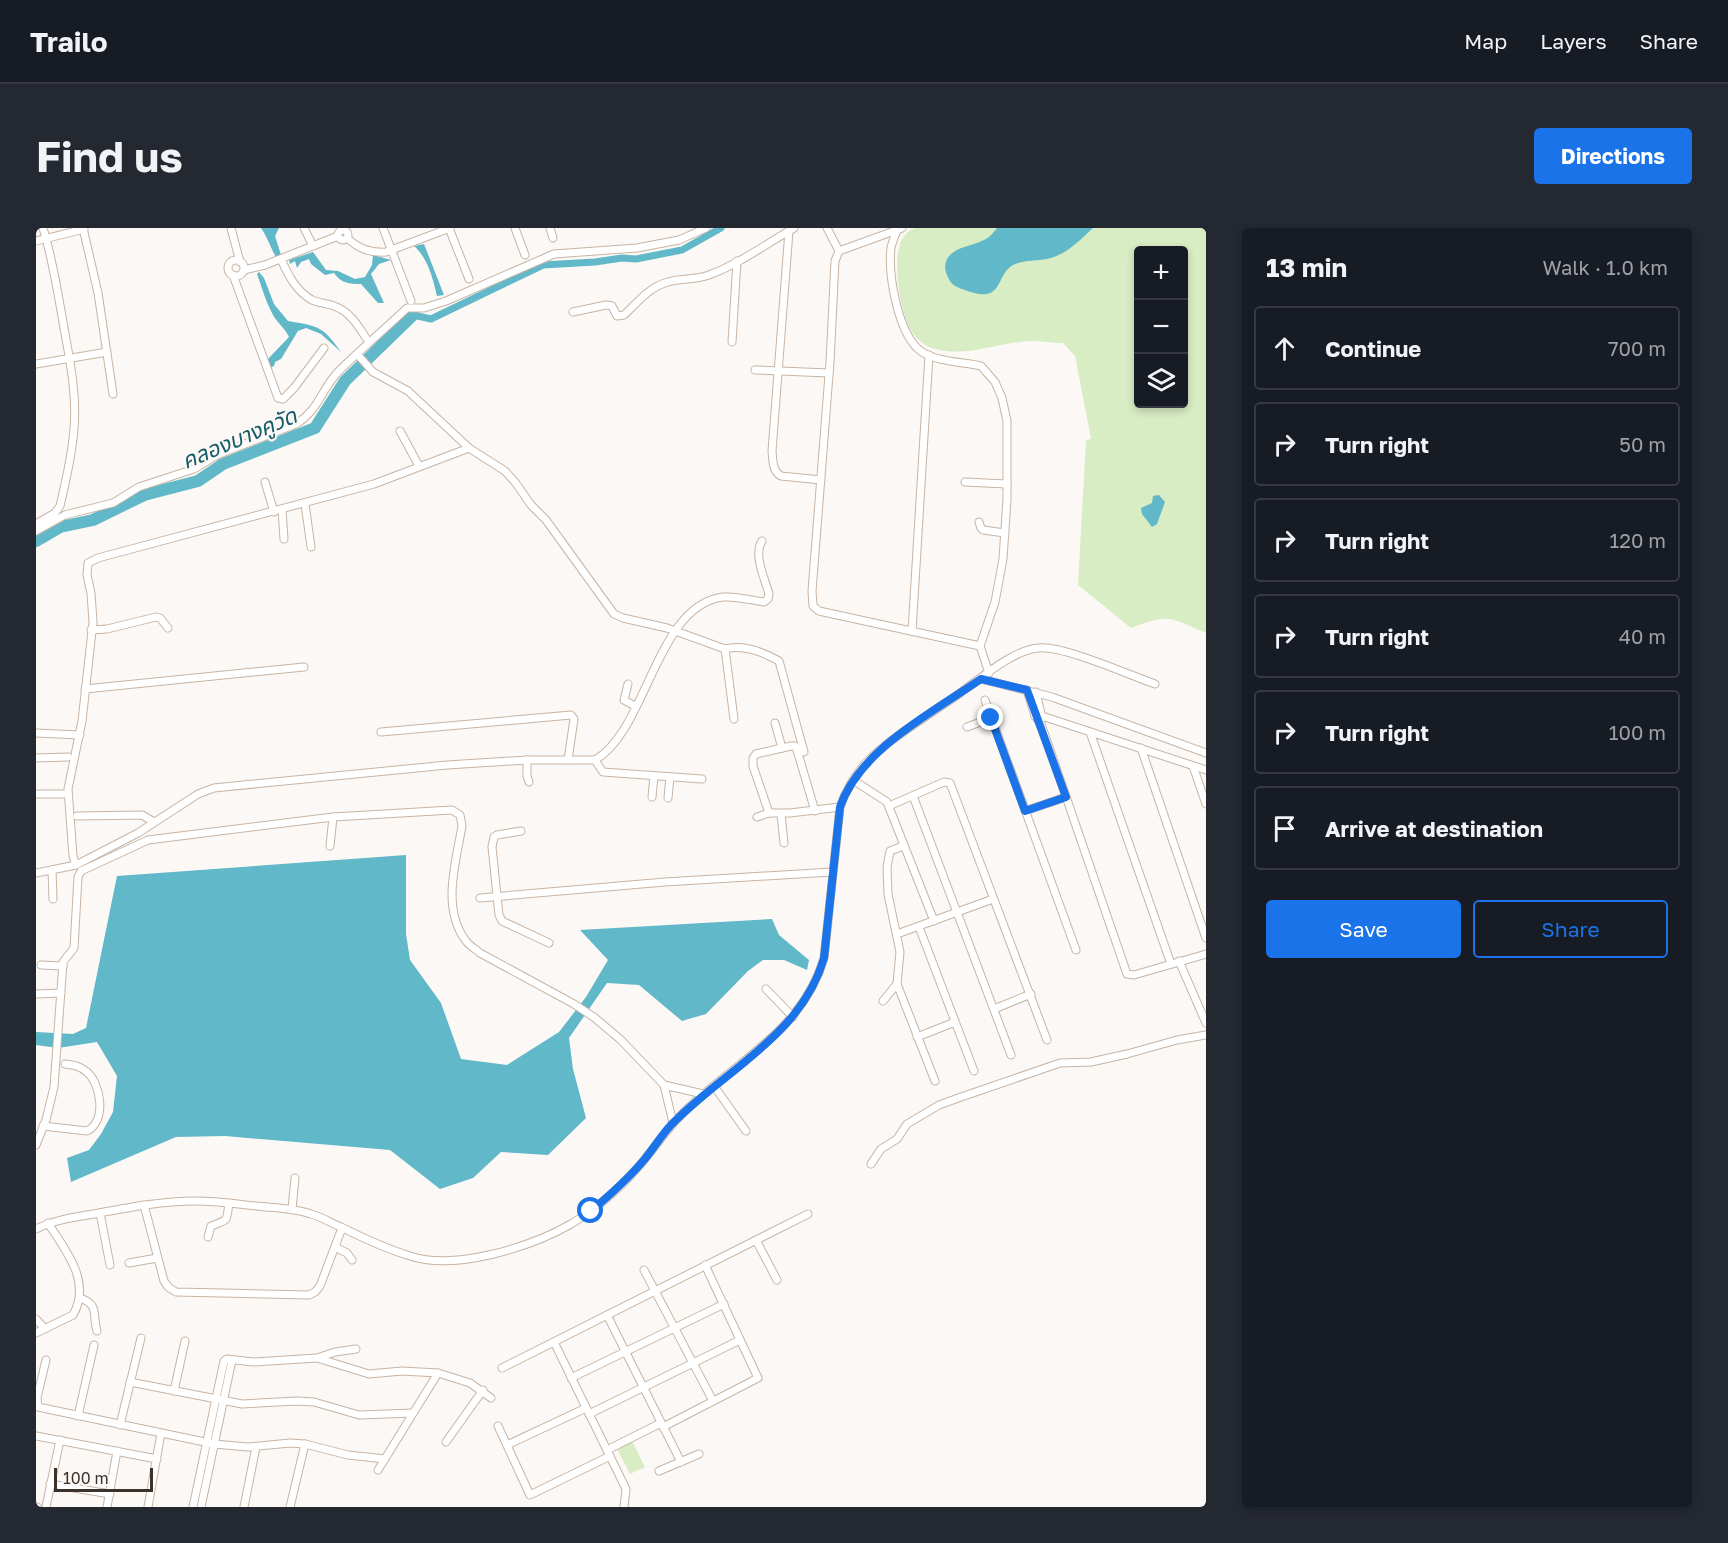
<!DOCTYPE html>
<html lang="en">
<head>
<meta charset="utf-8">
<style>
	body { margin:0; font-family:"Golos Text","Noto Sans Thai",sans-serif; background:#242831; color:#f1f3f6 }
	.controls { position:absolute; right:18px; top:18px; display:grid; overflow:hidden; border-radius:6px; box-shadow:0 3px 9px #0003 }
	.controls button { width:54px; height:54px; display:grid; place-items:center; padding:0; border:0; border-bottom:2px solid #363941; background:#171b24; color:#f1f3f6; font:30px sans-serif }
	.scale { position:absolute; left:18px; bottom:15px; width:99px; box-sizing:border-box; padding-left:6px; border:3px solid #3a322b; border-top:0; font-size:16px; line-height:21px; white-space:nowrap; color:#3a322b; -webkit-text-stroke:4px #fcf8f5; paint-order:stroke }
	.stop { position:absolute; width:18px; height:18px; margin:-14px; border:4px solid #1a73e8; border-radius:50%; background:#fff }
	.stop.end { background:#1a73e8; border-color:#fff; box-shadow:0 2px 6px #0008 }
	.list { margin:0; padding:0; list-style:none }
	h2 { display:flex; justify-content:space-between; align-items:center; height:78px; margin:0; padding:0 24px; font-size:26px }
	h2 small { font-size:20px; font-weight:400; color:#9ea1a6 }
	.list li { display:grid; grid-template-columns:39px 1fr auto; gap:18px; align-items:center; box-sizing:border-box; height:84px; margin:0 12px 12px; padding:0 12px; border:2px solid #363941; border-radius:6px }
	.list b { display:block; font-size:22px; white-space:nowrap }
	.list em { font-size:20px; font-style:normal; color:#9ea1a6 }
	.actions { display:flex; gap:12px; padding:18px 24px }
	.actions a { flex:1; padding:14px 0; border:2px solid #1a73e8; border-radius:6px; text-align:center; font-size:21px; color:#1a73e8 }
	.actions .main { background:#1a73e8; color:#fff }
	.icon { flex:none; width:33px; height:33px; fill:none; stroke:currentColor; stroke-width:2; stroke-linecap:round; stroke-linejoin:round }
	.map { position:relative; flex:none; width:1170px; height:1279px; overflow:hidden; border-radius:6px }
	header { display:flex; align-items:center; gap:36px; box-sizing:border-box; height:84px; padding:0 30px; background:#171b24; border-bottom:2px solid #363941 }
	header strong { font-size:28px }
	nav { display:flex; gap:33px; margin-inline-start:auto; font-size:21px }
	.intro { display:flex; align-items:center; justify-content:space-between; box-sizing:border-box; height:144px; padding:0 36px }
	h1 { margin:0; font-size:42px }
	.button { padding:15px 27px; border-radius:6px; background:#1a73e8; color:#fff; font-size:21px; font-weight:700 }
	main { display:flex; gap:36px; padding:0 36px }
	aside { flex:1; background:#171b24; border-radius:6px; box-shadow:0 3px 9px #0003 }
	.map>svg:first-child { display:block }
	.green { fill:#d8edc4; fill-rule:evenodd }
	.water { fill:#61b8c8 }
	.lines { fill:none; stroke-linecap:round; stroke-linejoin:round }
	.canal { stroke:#61b8c8; stroke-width:7 }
	.river { stroke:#61b8c8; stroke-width:12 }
	.minor-casing { stroke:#c7b4a4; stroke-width:9 }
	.minor { stroke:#fff; stroke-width:7 }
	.route { stroke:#1a73e8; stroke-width:8 }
	.labels { text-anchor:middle; stroke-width:4.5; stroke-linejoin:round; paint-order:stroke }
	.water-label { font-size:22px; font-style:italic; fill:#125c68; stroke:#fcf8f5 }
</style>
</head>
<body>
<header>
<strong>Trailo</strong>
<nav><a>Map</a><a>Layers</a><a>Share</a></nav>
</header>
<div class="intro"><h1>Find us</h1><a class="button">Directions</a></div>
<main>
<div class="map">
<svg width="1170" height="1279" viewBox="0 0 1170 1279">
	<rect width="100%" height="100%" fill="#fcf8f5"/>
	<g class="green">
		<path d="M880 0H1170V405C1134 389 1133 385 1095 400L1042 357 1050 212 1055 211 1039 128 1027 115C1016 115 1005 113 995 113 962 114 932 130 899 121 888 118 879 110 874 101 864 82 852 19 872 4 874 2 877 1 880 0ZM1102 22H1148V176H1102Z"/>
		<polygon points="596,1213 609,1239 594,1246 581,1221"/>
	</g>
	<g class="water">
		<path d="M225 0H243L239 8 246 30 241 31C235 21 232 10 225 0Z"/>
		<path d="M961 0H1057C1043 13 1030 27 1011 31 1001 33 989 32 979 36 958 45 970 78 929 62 923 60 917 58 914 53 910 46 907 39 911 31 919 18 935 19 948 12 953 10 958 4 961 0Z"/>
		<path d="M388 16 408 67 401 68C397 51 392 30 378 18Z"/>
		<path d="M277 24 290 42 302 43 319 51 329 49 336 37 337 27 355 32 343 36 335 46 348 75H342L325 56C313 56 305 55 298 45L289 47 275 36 273 31 265 34 261 40 259 33 254 36 253 32Z"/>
		<path d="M223 44 228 50 238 76 252 93C282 98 287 98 305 124L285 106 270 100 262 103 245 131 239 134 238 138 234 140 231 132 253 109C249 100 242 96 237 87 230 74 226 60 221 46Z"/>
		<polygon points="1123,267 1129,274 1121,296 1116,299 1106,286 1105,280 1116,275 1117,268"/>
		<polygon points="370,627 370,706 374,732 405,775 425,831 471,837 523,804 550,769 572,732 544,702 736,691 743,707 773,732 771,742 748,732 727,732 712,743 670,786 646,793 603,757 571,755 533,810 537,841 550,890 512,927 465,924 437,950 404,961 354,922 189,908 140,909 35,954 31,930 53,922 65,906 77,884 81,848 61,814 22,820 0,817 0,804 37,806 50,800 81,648"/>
	</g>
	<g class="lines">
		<polyline class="canal" points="377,87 395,91 507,37 559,34 586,30 600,31 646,22 685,0"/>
		<polyline class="river" points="0,313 24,299 57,292 108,267 162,253 187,236 279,200 309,153 377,87"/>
		<g class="minor-casing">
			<g id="minor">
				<polyline points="47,0 62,65 77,166"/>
				<polyline points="195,0 204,34"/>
				<polyline points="268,0 277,18"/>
				<polyline points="347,0 375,73"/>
				<polyline points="413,0 433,51"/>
				<polyline points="479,0 489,27"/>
				<polyline points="514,0 517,10"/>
				<polyline points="791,0 803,23"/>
				<path d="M866 0 861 2C859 8 856 14 855 20 852 47 862 108 886 124 902 134 927 134 945 138L959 154 966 170 971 193V271L967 331 959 374 944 418 953 445"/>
				<circle cx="307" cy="7" r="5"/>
				<polyline points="861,2 803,23 799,33 794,134 776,363 777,378 783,383 944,418"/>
				<path d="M753 3 736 223C737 232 736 243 745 248L785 252"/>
				<path d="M311 10C323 21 334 25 350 24L414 0"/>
				<polyline points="0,13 48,1"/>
				<path d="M245 31C252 47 260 63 276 72 282 75 291 75 298 78 313 83 322 97 330 110"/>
				<circle cx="200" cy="40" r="8"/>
				<polyline points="208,42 229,37 302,8"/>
				<polyline points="197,47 242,170 247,171 258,160 288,120"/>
				<path d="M537 84 570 77 576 78 581 88 588 87C602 74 613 59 632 54 645 50 660 52 673 47 703 36 730 16 758 0"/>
				<polyline points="696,114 701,33"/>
				<path d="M322 127 337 144 372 163 433 220 469 243 479 254 495 277 510 292 578 386 587 390 631 400 689 421C708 416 727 424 743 433L768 524"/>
				<polyline points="0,136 71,124"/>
				<polyline points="719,142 793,145"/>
				<polyline points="364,203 383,238"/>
				<polyline points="229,254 238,284"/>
				<polyline points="929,254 971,256"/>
				<polyline points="269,276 275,319"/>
				<polyline points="246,282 248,311"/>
				<polyline points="943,294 945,300 947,302 969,305"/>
				<path d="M0 296 19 285 24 278C30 253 36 227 38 201 41 167 34 133 28 100 22 66 17 32 7 0"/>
				<path d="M0 303 29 287 77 275 103 259 158 241 181 227 260 196C284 181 285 161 303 143 325 121 349 101 371 80H388L410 73 518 26 601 20 643 12 670 0"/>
				<polyline points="55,402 71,401 120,389 124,390 132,400"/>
				<polyline points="876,403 893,127"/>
				<polyline points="689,421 698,491"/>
				<polyline points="945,451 1016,469 1170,525"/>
				<polyline points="592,456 588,472 599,478"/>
				<polyline points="49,461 268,439"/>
				<polyline points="991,462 999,488 1005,496 1091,746 1098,747 1170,726"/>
				<polyline points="1000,464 1006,490"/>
				<polyline points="949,472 1040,722"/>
				<polyline points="999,488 1006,488 1170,542"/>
				<polyline points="739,495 746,520"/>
				<polyline points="931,499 955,490"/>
				<polyline points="345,504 535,487 538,491 532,532"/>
				<polyline points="1054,504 1135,736"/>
				<polyline points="0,505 44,507"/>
				<polyline points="1105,520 1170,710"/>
				<polyline points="0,530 32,529"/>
				<polyline points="491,532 491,548 493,554"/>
				<polyline points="559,532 567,544 666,551"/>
				<polyline points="1157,538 1170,576"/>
				<polyline points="817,552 851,574 898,693"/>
				<polyline points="0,566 29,566"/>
				<polyline points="877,568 975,827"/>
				<polyline points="616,569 618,548"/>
				<polyline points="632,570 634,549"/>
				<polyline points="853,578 908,554 914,555 1011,812"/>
				<polyline points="989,583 1030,569"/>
				<polyline points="733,585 717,538 717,530 720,526 755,518 759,518 761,522 779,583"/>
				<polyline points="745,586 748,615"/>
				<polyline points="41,588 106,587 118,594"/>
				<polyline points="721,589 733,585 754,585 804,579"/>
				<polyline points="485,603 461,607 458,609 456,619 463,687 466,693 513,715"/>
				<polyline points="294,618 297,589"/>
				<polyline points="867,618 854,623 851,639 852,666 864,724 861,756 899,853"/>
				<polyline points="40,637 37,628 32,561 46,493 57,394 55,365 51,347 52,335 62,330 338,256 433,220"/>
				<polyline points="16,642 17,671"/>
				<path d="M0 645 40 637 102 605 162 566 178 560 411 537 491 532H559C611 503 620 377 687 369 701 368 714 372 728 374L732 371 733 366C729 351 717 327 726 313"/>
				<polyline points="444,670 629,654 796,644"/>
				<polyline points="883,699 938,843"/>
				<polyline points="861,706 957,671"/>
				<polyline points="1143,733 1170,795"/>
				<polyline points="5,737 27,738"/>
				<polyline points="730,761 757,789"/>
				<polyline points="0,766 25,765"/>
				<polyline points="847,773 861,756"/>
				<polyline points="958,781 995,766"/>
				<polyline points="881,809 919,794"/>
				<polyline points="628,857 667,866"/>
				<polyline points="678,858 710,903"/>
				<path d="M7 898 51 903C71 893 65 856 51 844 44 838 38 837 29 836"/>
				<path d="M0 917 10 892 18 859 27 734 38 720 42 649 45 643 112 612 297 589 416 582 424 587 426 598C420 634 405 680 430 713 433 717 439 721 444 725L538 776 559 790 585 812 628 857 637 895"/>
				<polyline points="835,936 845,921 861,911 871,896 903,877 928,868 1024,835 1055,834 1091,826 1141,812 1170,807"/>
				<polyline points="108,977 128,1053 132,1059 140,1064 273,1067 279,1064 284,1058 306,1000"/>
				<polyline points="256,981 259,950"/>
				<polyline points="64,985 74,1037"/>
				<path d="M0 1001C20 991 41 989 63 985 95 979 127 973 160 973 180 973 200 976 220 978 239 980 258 980 275 986 286 989 295 995 305 999 327 1010 351 1021 374 1028 419 1043 495 1019 535 996 563 979 588 957 608 932 622 915 634 897 650 882 701 833 767 802 788 730L804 579C809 564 818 549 829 536 856 508 892 488 924 465 944 451 977 422 1002 420 1027 417 1093 447 1119 456"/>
				<path d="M172 1009 175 998C193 991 190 995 193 975"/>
				<polyline points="720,1012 741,1052"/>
				<polyline points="299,1019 311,1025 316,1032"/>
				<polyline points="93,1035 121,1030"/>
				<polyline points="608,1042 677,1173"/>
				<path d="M44 1070C64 1077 56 1087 61 1103"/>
				<polyline points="571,1087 645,1234"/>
				<polyline points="0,1091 9,1101"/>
				<path d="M0 1105 37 1087C56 1054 30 1023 12 995"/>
				<polyline points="518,1114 590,1261 588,1279"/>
				<polyline points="284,1129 299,1124 320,1121"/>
				<polyline points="10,1132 1,1170 2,1179 178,1216 212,1219 254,1215 269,1216 312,1227 349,1231"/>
				<polyline points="466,1140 772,986"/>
				<polyline points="535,1150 688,1076"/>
				<polyline points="94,1154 206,1176 261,1173 278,1174 323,1187 377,1185"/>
				<polyline points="138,1163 149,1113"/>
				<polyline points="553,1186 704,1112"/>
				<polyline points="42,1188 58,1117"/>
				<polyline points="84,1197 105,1110"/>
				<polyline points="462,1198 494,1267 574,1228"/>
				<polyline points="627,1199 722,1150 669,1037"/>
				<polyline points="0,1208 121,1231"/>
				<polyline points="410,1214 447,1162"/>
				<polyline points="471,1217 550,1180"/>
				<polyline points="571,1222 625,1195"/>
				<polyline points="342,1242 402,1145"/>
				<polyline points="623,1243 663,1226"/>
				<polyline points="14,1256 74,1266"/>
				<polyline points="0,1279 1,1279"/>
				<polyline points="10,1279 24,1212"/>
				<polyline points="71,1279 81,1223"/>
				<polyline points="112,1279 125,1205"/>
				<polyline points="157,1279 188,1133 191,1131 217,1134 281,1130 333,1146 366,1143 402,1145 434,1155 455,1170"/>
				<polyline points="165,1279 196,1132"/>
				<polyline points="208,1279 220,1219"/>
				<polyline points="254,1279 269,1216"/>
			</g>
		</g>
		<use href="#minor" class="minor"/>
	</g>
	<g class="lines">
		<path class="route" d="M555 983C574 967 592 951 608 932 619 919 627 904 639 893 692 840 766 806 788 730L804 579C824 521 897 484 945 451L991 462 1030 569 989 583 955 490"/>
	</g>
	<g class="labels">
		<g class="water-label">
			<text transform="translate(203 210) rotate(-23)" y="8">คลองบางคูวัด</text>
		</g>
	</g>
</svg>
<div class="controls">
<button>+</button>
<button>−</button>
<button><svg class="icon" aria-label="layers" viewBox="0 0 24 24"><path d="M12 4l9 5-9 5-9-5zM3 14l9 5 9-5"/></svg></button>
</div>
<div class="scale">100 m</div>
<div class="stop" style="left:555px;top:983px"></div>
<div class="stop end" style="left:955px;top:490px"></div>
</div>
<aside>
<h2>13 min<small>Walk · 1.0 km</small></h2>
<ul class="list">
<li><svg class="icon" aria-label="ahead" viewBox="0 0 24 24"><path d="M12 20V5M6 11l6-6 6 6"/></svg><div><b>Continue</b></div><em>700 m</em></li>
<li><svg class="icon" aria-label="right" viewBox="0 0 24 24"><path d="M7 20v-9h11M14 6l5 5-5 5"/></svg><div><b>Turn right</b></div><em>50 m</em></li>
<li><svg class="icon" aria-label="right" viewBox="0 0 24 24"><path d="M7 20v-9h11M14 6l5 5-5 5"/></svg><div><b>Turn right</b></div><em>120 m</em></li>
<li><svg class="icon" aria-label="right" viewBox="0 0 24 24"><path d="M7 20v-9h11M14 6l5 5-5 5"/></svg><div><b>Turn right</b></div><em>40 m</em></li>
<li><svg class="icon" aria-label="right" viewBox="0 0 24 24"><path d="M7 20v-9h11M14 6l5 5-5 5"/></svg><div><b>Turn right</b></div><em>100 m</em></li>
<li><svg class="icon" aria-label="arrive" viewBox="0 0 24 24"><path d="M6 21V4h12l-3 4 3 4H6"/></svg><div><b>Arrive at destination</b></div></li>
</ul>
<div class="actions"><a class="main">Save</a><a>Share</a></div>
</aside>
</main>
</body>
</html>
